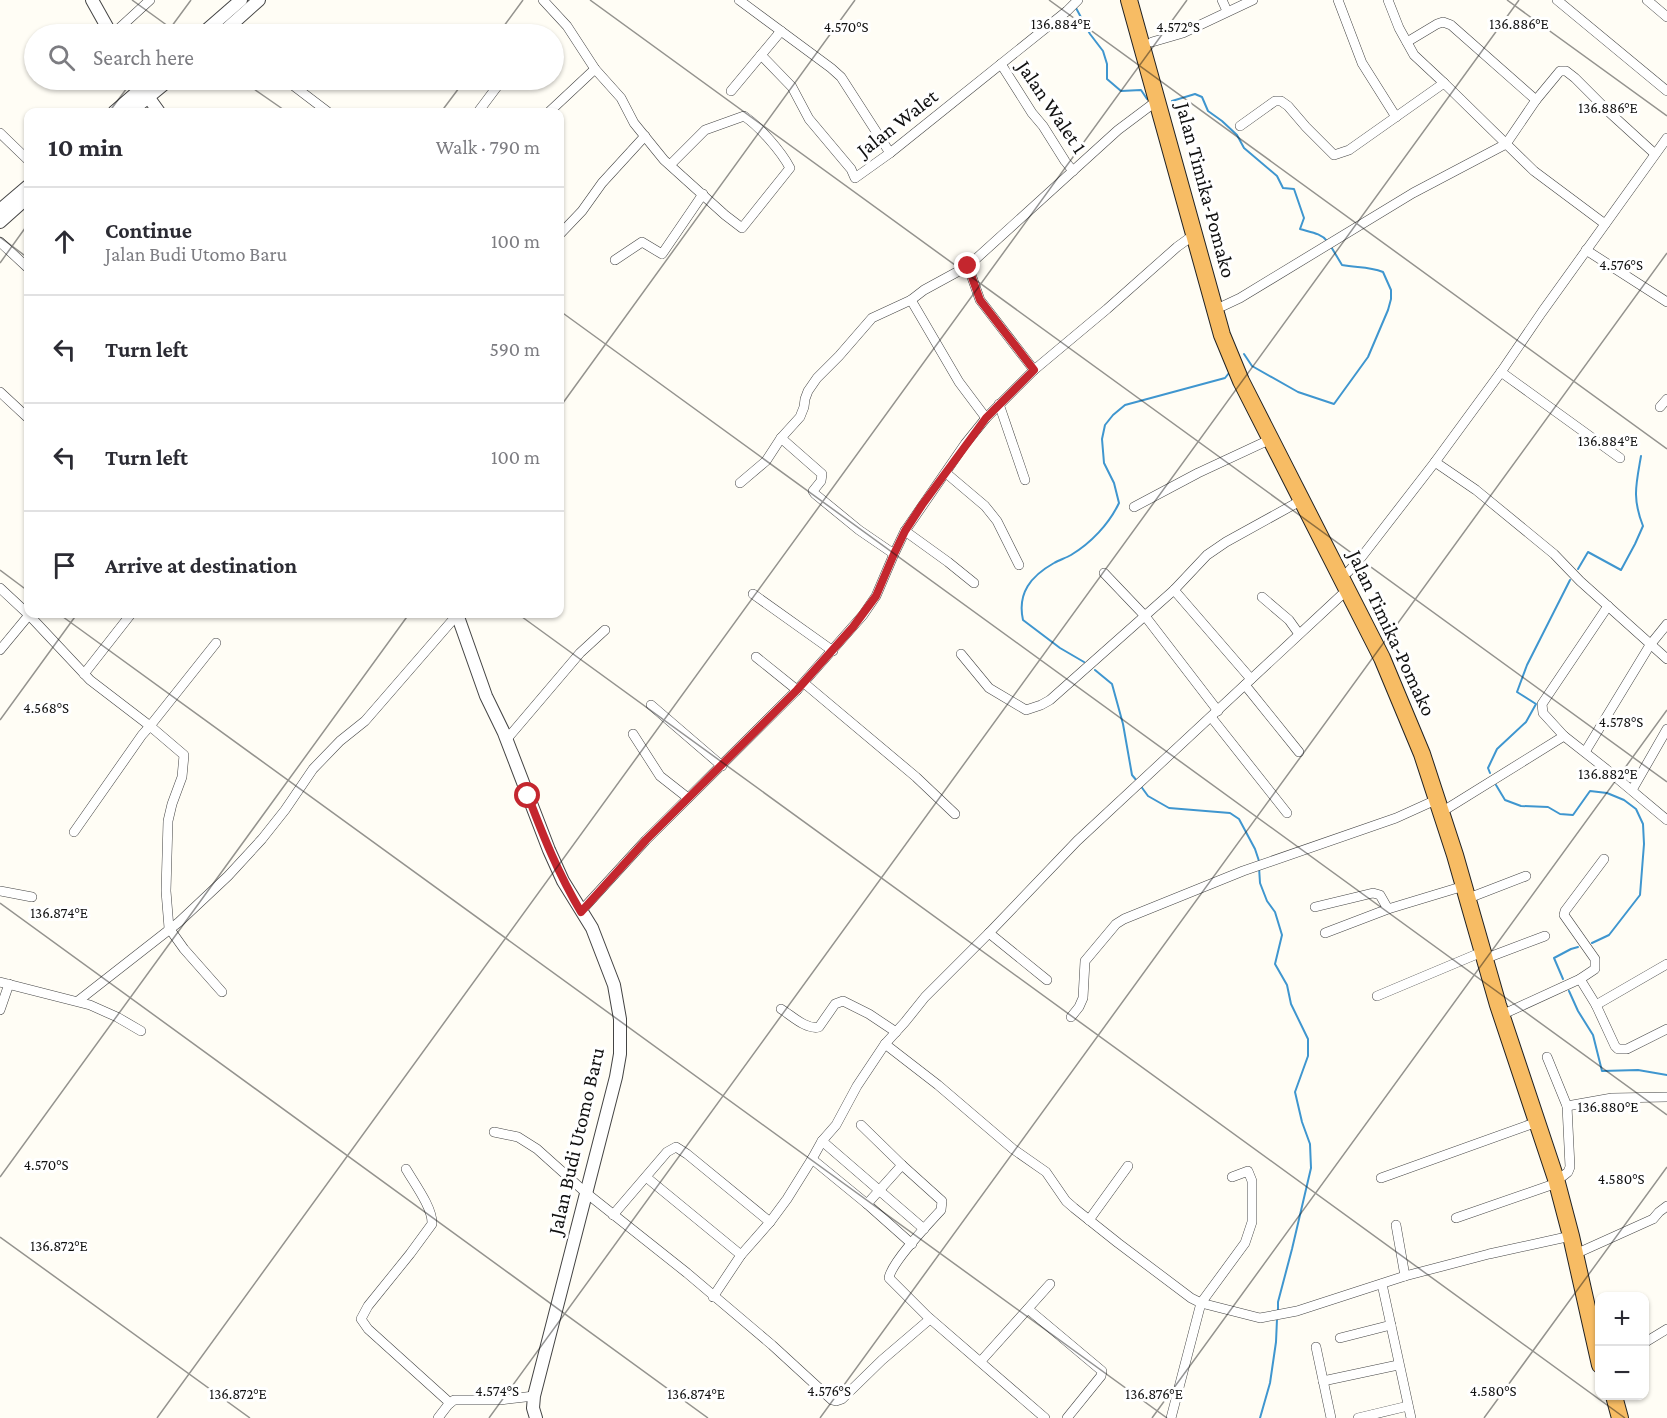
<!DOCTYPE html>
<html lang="en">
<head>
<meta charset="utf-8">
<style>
	body { margin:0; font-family:"Crimson Pro",serif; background:#f2f2f3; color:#2b2b33 }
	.controls { position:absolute; right:18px; bottom:18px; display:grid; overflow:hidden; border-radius:12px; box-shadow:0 2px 4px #0004 }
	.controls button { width:54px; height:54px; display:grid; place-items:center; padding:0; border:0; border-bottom:2px solid #e1e1e2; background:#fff; color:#2b2b33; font:30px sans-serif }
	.stop { position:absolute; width:18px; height:18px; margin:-14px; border:4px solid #c4262e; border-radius:50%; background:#fff }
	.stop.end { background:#c4262e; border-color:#fff; box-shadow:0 2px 6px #0008 }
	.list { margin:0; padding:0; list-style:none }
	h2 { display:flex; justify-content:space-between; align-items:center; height:78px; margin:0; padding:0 24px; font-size:26px }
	h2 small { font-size:20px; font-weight:400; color:#7c7c81 }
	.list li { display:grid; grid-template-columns:39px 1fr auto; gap:18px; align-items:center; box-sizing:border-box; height:108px; padding:0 24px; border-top:2px solid #e1e1e2 }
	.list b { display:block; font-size:22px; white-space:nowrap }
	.list p { margin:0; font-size:20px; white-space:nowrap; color:#7c7c81 }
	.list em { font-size:20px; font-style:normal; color:#7c7c81 }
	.icon { flex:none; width:33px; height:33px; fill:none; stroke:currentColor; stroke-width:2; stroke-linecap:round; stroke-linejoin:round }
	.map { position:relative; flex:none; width:1667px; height:1418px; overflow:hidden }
	.search { position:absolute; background:#fff; box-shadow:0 2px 4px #0004; left:24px; top:24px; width:540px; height:66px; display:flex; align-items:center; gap:15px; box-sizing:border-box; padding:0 21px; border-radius:33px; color:#7c7c81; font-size:22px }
	.panel { position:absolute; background:#fff; box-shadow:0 2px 4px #0004; left:24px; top:108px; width:540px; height:510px; border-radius:12px }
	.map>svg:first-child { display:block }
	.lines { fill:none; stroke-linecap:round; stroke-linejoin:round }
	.stream { stroke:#3f96cf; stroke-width:2 }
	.minor-casing { stroke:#444; stroke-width:10 }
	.tertiary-casing { stroke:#444; stroke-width:14 }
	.trunk-casing { stroke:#222; stroke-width:18 }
	.minor { stroke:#fff; stroke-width:9 }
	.tertiary { stroke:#fff; stroke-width:12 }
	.trunk { stroke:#f7bc64; stroke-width:16 }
	.route { stroke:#c4262e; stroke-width:8 }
	.ticks { fill:none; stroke:#111; stroke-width:1.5; stroke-opacity:0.45 }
	.labels { text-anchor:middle; stroke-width:6; stroke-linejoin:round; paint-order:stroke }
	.street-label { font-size:21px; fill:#111; stroke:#fff }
	.ticks-label { font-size:15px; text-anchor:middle; fill:#111; stroke:#fff; stroke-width:6; stroke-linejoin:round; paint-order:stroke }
</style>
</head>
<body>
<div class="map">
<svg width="1667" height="1418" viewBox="0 0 1667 1418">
	<rect width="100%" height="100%" fill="#fffdf5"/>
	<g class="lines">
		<g class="stream">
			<polyline points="1076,8 1090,34 1103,51 1107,64 1107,79 1121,91 1141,90 1147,99 1150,99"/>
			<path d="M1172 101 1195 94 1202 97 1208 111 1222 121 1237 135 1244 148 1277 176 1283 188 1294 189 1304 218 1300 229C1309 232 1321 233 1327 241"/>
			<path d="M1244 354 1252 366 1298 392 1334 404 1368 357 1388 310 1391 299V290L1383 272C1368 266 1357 268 1342 265L1330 245"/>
			<path d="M1578 569 1588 552 1621 570 1635 544 1643 526C1632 498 1636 485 1641 456"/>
			<path d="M1084 662 1060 648 1023 620C1017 593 1031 576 1054 563 1059 560 1066 558 1071 555 1091 543 1109 524 1119 503L1114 483 1104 463 1102 439 1105 425 1113 415 1125 405 1225 378 1229 373"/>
			<polyline points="1095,670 1112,684 1123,724 1132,775 1137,781"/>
			<polyline points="1490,773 1488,768 1497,749 1526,722 1536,704 1517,692 1527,665 1570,580"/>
			<polyline points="1140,785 1148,796 1169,808 1230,813 1239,819 1255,849 1259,861"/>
			<polyline points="1496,785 1505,800 1521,806 1548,807 1560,814 1573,815 1590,791 1607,793 1624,800 1636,809 1643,824 1644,844 1640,895 1609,935 1592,943"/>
			<polyline points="1259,867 1260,883 1267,901 1275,912 1282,935 1275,964 1287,985 1291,1004 1308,1039 1308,1056 1295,1092 1302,1122 1310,1144 1311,1168 1292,1249 1278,1302 1278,1310"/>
			<polyline points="1563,979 1554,958 1571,949 1578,947"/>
			<polyline points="1569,991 1578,1011 1593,1035 1602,1071 1638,1070 1667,1075"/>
			<polyline points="1260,1418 1270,1383 1276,1342 1277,1319"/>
		</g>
		<g class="minor-casing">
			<g id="minor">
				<path d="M543 0 567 26 595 69 621 98 634 123 664 160 725 215 742 228 790 168C781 151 760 127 744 116L705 130 670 165"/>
				<polyline points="739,0 831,68 841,77 890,153"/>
				<polyline points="1222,0 1227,11"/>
				<polyline points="1338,0 1362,63 1396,117"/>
				<polyline points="1388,0 1399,28 1414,55 1444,83"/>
				<polyline points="1557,0 1667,91"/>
				<polyline points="1647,0 1667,17"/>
				<polyline points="781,31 761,55 792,87 809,119 851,169 855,178 890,153 1067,11 1078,0"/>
				<polyline points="113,34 150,0"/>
				<polyline points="1152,42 1183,33 1253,0"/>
				<polyline points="1407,42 1437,24 1443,22 1451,25 1536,100"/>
				<polyline points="1001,64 1032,113 1043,126 1065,161 1073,171"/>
				<polyline points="286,80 328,112"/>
				<polyline points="731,91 761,55"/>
				<polyline points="478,112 502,80"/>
				<polyline points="549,112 595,69"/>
				<polyline points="1240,126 1275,101 1281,101 1288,106 1306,127 1334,155 1349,150 1444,83 1534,171 1605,224"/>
				<polyline points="0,133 28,160"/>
				<polyline points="561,233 582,211 602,183 645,136"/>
				<polyline points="0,242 28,268"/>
				<polyline points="1586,250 1667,302"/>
				<polyline points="615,260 642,242 662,254 703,194"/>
				<polyline points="968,266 980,300 1034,370"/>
				<polyline points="911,300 959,382 986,418"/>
				<polyline points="1223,306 1240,298 1413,193 1506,144 1536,100 1560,71 1566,71 1575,78 1610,113 1655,154"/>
				<polyline points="1501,372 1620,458"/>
				<polyline points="0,392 28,418"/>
				<polyline points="999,404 1025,480"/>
				<polyline points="1660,407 1667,399"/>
				<polyline points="781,438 822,474 821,481 813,491 815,494 859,530 894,554"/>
				<polyline points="1435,462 1476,490 1554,554 1580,581 1667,659"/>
				<polyline points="946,473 985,506 997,521 1019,565"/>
				<polyline points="740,483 766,461 781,438 800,417 804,407 805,399 808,391 817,378 839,356 872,318 911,300 924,290 968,266 1118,130 1158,100"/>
				<polyline points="1134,507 1198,473 1271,439"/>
				<polyline points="905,531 948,562 974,583"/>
				<polyline points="1348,572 1360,559 1435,462 1501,372 1542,312 1667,138"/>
				<polyline points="1104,573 1145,616 1218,711"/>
				<polyline points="0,588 29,615 90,680 150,726 216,643"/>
				<polyline points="1174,590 1251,679"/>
				<polyline points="753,594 833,651"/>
				<polyline points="1262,597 1289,620 1299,634"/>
				<polyline points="0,650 29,615"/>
				<polyline points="961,654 989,688 1026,710 1041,705 1050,700 1174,590 1207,555 1226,542 1302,500"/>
				<polyline points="756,657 797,690"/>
				<polyline points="84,674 131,614"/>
				<polyline points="804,683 916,777 955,814"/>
				<polyline points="1245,685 1299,752"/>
				<polyline points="651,705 722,766"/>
				<polyline points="1211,717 1287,813"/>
				<polyline points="633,734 660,776 688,798"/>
				<polyline points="1564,736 1543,713 1542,704 1608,606"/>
				<polyline points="506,740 580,653 605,630"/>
				<polyline points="1585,752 1650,645 1667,624"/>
				<polyline points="1632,790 1667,729"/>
				<polyline points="1448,808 1564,736 1606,769 1667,820"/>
				<polyline points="74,832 142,735 150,726 184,755 182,777 172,804 168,821 166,891 169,928 184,949 222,992"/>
				<polyline points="0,891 32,897"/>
				<polyline points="1474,896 1526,876"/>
				<polyline points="1315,907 1373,893 1380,895 1388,909"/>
				<polyline points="581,911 646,840 797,690 863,615 876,596 894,554 905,531 965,444 986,418 1034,370 1107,309 1177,247 1195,234"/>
				<polyline points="989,933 1047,980"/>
				<polyline points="1325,933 1388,909 1464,886"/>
				<polyline points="1492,956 1545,936"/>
				<polyline points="1580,979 1596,1005 1615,1046 1618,1049 1627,1049 1667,1029"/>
				<polyline points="0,982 90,1005 117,1017 141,1031"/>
				<polyline points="1377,996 1482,952"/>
				<polyline points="78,1001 179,922 228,876 262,839 285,810 313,769 340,741 365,721 457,615"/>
				<polyline points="1596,1005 1667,964"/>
				<path d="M781 1009C791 1015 806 1030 819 1027L835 1004 843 1001 869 1014 896 1032"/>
				<polyline points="0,1010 9,984"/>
				<polyline points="1508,1012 1580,979 1595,969 1595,959 1564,915 1565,911 1604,859"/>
				<polyline points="1071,1017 1079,1007 1083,998 1085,961 1116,924 1124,919 1243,871 1396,818 1438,799"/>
				<polyline points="885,1044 938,1085 1013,1149 1046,1172 1066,1201 1074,1208 1118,1243 1191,1298 1201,1303 1260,1318 1297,1311 1405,1276 1489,1254 1571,1236"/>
				<polyline points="1547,1057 1567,1106 1570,1167 1568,1172 1563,1176"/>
				<polyline points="1567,1106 1612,1098 1667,1097"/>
				<path d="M861 1125 902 1165 942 1201 941 1210C929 1223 891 1263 889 1278L927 1316 1045 1418"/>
				<polyline points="494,1132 518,1137 537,1149 585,1192 687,1273 772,1345 832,1400 836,1401 842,1399 882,1360 930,1319"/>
				<polyline points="822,1141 924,1229"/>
				<path d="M406 1169C414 1183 433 1208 432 1224L410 1254 368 1306 361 1319 368 1329 450 1403"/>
				<polyline points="646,1177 741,1255"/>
				<polyline points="1381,1178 1537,1122"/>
				<polyline points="867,1204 902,1165"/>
				<polyline points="613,1215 667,1152 676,1147 687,1154 770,1222"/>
				<polyline points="1456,1218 1557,1183"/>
				<polyline points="1089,1220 1128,1166"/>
				<polyline points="1396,1225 1405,1276"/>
				<polyline points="912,1244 867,1204 812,1159 822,1141 836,1125 857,1086 885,1044 905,1022 925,997 989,933 1077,841 1348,589"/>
				<polyline points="1582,1251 1653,1219 1659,1212 1667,1206"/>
				<polyline points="1382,1284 1411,1418"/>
				<polyline points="713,1297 741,1255 770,1222 787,1199 812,1159"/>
				<polyline points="1028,1309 1102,1371 1101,1376 1067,1418"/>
				<polyline points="1340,1338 1391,1325"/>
				<polyline points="1644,1343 1667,1329"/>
				<polyline points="1316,1347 1331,1418"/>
				<polyline points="981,1361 1050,1284"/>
				<polyline points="1323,1381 1398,1365"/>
				<polyline points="438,1418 448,1405 454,1400 500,1400 534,1396"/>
				<polyline points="1171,1418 1201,1303 1245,1243 1252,1222 1252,1181 1248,1171 1232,1177"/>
				<polyline points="1358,1418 1408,1406"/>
			</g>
		</g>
		<g class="tertiary-casing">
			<g id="tertiary">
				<polyline points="92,0 111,34"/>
				<polyline points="202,34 241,0"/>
				<polyline points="221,34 259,0"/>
				<polyline points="136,80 159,112"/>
				<polyline points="114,112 151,80"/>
				<polyline points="130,112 169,80"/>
				<polyline points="0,210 28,186"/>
				<polyline points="0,222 28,197"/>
				<polyline points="457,614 486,696 504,733 549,850 563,881 592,928 614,985 620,1019 620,1054 616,1077 534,1396 533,1408 536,1418"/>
			</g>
		</g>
		<g class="trunk-casing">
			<g id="trunk">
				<polyline points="1129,0 1222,335 1241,381 1382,658 1422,754 1455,855 1498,1005 1556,1179 1571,1236 1600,1365"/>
				<polyline points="1614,1396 1620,1418"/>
			</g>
		</g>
		<use href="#minor" class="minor"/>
		<use href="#tertiary" class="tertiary"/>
		<use href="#trunk" class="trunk"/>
	</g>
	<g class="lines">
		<path class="route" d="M528 796C544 838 558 873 581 912L646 840 797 690 853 627 876 596 894 554 905 531 922 505 986 418 1034 370 980 300 968 266"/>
	</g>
	<path class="ticks" d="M132 0 179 34M590 0 1667 782M1049 0 1667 449M1507 0 1667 116M166 34 191 0M498 34 523 0M241 80 287 112M109 112 133 80M441 112 465 80M0 237 28 258M0 263 28 224M560 311 1667 1115M560 407 855 0M0 570 28 591M59 614 1167 1418M518 614 1625 1418M0 720 77 614M0 903 708 1418M0 1177 409 614M0 1237 250 1418M157 1418 1187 0M489 1418 1519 0M820 1418 1667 253M1152 1418 1667 710M1484 1418 1667 1167"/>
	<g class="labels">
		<g class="street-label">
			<text transform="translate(1052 107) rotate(56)" y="7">Jalan Walet 1</text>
			<text transform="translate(897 123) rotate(-38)" y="7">Jalan Walet</text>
			<text transform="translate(1206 190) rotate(75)" y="7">Jalan Timika-Pomako</text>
			<text transform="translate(1392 633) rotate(65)" y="7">Jalan Timika-Pomako</text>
			<text transform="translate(576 1141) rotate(-77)" y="7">Jalan Budi Utomo Baru</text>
		</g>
	</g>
	<g class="ticks-label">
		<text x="1061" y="29">136.884°E</text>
		<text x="1519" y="29">136.886°E</text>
		<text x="846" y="32">4.570°S</text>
		<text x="1178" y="32">4.572°S</text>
		<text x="1608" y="113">136.886°E</text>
		<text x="1621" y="270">4.576°S</text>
		<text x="1608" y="446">136.884°E</text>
		<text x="46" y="713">4.568°S</text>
		<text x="1621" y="727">4.578°S</text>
		<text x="1608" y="779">136.882°E</text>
		<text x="59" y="918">136.874°E</text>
		<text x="1608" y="1112">136.880°E</text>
		<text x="46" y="1170">4.570°S</text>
		<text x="1621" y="1184">4.580°S</text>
		<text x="59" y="1251">136.872°E</text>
		<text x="497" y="1396">4.574°S</text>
		<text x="829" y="1396">4.576°S</text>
		<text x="1493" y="1396">4.580°S</text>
		<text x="238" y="1399">136.872°E</text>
		<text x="696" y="1399">136.874°E</text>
		<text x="1154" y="1399">136.876°E</text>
	</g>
</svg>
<div class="controls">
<button>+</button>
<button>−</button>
</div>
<div class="stop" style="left:528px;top:796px"></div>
<div class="stop end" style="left:968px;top:266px"></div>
<div class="search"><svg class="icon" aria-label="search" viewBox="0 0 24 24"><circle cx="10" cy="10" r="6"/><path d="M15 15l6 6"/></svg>Search here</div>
<section class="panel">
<h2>10 min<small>Walk · 790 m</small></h2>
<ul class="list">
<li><svg class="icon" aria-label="ahead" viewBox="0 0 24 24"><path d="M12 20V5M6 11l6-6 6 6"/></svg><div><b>Continue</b><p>Jalan Budi Utomo Baru</p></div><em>100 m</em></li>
<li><svg class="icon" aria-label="left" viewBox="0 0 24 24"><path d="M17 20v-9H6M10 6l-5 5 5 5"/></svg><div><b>Turn left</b></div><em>590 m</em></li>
<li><svg class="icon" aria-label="left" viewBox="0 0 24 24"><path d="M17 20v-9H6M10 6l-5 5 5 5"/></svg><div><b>Turn left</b></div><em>100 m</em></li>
<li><svg class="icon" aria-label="arrive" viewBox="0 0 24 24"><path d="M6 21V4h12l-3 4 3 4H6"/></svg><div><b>Arrive at destination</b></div></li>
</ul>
</section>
</div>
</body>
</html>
